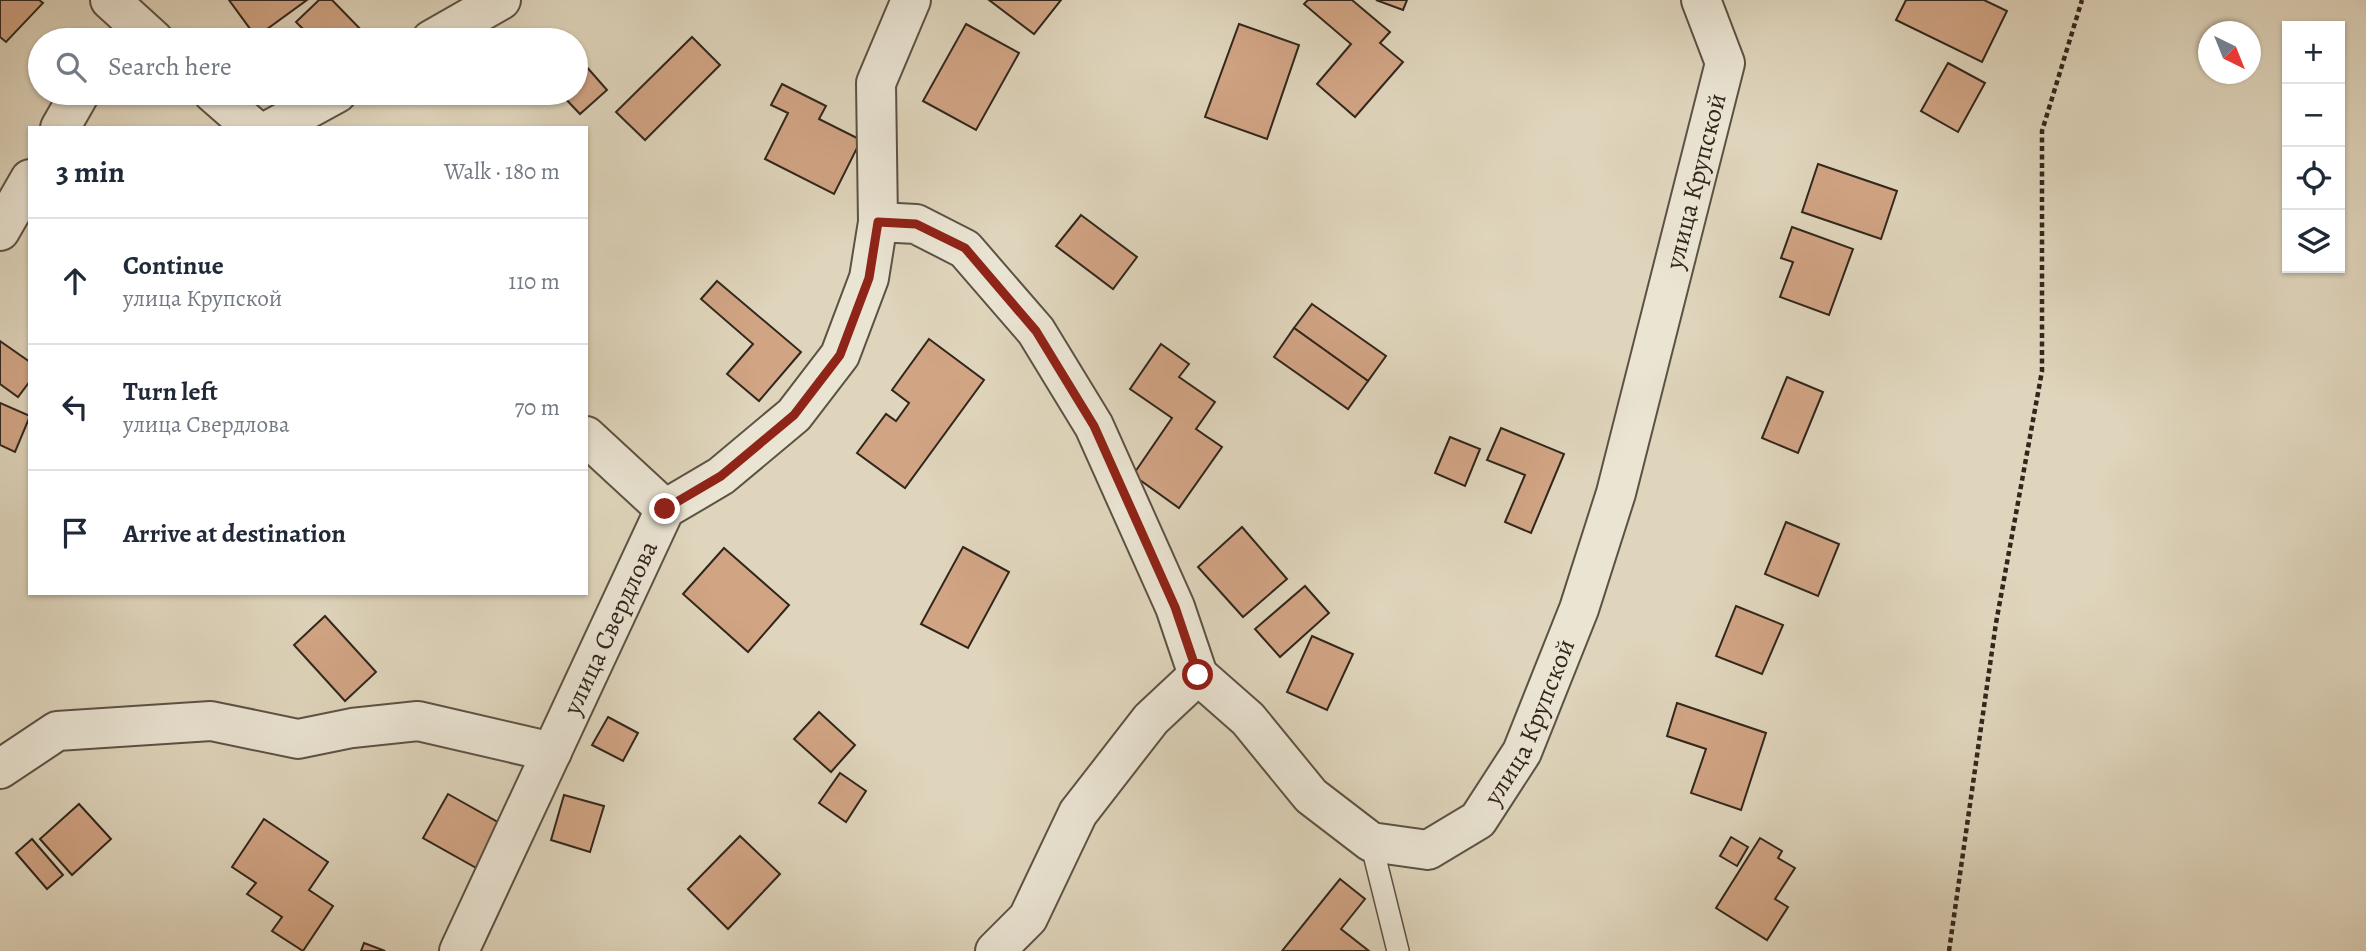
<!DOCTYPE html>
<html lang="en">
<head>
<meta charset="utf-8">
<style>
	body { margin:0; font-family:Alegreya,serif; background:#f6f6f7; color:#1f2937 }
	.controls { position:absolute; right:21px; top:21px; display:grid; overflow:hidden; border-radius:0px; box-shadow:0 2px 5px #0004 }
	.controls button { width:63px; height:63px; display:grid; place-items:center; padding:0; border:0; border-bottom:2px solid #e0e1e3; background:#fff; color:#1f2937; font:35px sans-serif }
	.compass { position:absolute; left:2198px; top:21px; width:63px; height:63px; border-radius:50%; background:#fff; box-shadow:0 2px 5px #0004; rotate:137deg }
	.stop { position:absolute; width:21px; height:21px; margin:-16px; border:5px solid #8f2418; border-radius:50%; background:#fff }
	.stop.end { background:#8f2418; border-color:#fff; box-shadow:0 2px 7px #0008 }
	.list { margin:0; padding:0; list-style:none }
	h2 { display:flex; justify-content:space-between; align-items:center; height:91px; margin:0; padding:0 28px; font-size:30px }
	h2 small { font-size:23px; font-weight:400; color:#747a83 }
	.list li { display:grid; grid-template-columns:46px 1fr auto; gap:21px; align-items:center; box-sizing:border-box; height:126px; padding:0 28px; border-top:2px solid #e0e1e3 }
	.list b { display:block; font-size:26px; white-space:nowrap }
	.list p { margin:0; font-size:23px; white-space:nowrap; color:#747a83 }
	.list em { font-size:23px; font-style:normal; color:#747a83 }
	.icon { flex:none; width:38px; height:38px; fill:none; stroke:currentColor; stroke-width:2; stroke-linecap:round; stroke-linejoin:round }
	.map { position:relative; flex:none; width:2366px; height:951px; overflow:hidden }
	.search { position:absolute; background:#fff; box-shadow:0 2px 5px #0004; left:28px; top:28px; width:560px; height:77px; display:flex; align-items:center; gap:18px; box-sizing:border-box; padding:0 24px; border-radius:38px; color:#747a83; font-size:26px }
	.panel { position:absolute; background:#fff; box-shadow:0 2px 5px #0004; left:28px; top:126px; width:560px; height:469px; border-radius:0px }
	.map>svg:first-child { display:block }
	.building { fill:#d1a484; stroke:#31261c; stroke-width:2 }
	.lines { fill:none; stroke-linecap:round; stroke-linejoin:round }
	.lane-casing { stroke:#5c5244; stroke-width:24 }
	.street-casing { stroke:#5c5244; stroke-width:42 }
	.path { stroke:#31261c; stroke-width:4.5; stroke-dasharray:5 3.5; stroke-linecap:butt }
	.lane { stroke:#eae4d3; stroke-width:21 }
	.street { stroke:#eae4d3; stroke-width:38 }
	.route { stroke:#8f2418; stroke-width:9 }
	.labels { text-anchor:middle; stroke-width:7; stroke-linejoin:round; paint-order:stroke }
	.street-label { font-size:26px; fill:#31261c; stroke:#eae4d3 }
</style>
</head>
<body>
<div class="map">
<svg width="2366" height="951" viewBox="0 0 2366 951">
	<rect width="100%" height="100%" fill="#dfd5bc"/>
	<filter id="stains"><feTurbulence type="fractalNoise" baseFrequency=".00286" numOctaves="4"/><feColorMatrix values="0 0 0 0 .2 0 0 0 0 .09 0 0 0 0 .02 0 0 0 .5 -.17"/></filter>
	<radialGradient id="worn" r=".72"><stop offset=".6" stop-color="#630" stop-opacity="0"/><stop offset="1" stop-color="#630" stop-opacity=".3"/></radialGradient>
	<g class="building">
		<polygon points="0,0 39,0 43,3 6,42 0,37"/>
		<polygon points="229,0 307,0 256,37"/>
		<polygon points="319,0 332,0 371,40 314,40 296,22"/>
		<polygon points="989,0 1061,0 1034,34"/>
		<polygon points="1308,0 1352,0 1390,32 1380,43 1403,62 1355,117 1317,84 1351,44 1304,4"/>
		<polygon points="1376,0 1407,0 1403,10"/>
		<polygon points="1906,0 1984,0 2007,11 1982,62 1896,20"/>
		<polygon points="966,24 1019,53 976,130 923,101"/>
		<polygon points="1239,24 1299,45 1267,139 1205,117"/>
		<polygon points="692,37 720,65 645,140 616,112"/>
		<polygon points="1948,63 1985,83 1958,132 1921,111"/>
		<polygon points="585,65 607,90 580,114 560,93 576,93 576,74"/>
		<polygon points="782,84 826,106 819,119 861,140 834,194 765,159 788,113 771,105"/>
		<polygon points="1818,164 1897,191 1881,239 1802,212"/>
		<polygon points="1081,215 1137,257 1113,289 1056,246"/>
		<polygon points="1792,227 1853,249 1829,315 1780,297 1793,262 1781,258"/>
		<polygon points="717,281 801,352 759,401 727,374 753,344 701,299"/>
		<polygon points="1312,304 1386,356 1368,381 1294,328"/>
		<polygon points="1294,328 1368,381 1348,409 1274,357"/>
		<polygon points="929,339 984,380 905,488 857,453 886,414 896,421 909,403 892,390"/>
		<polygon points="0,341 30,362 30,381 18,397 0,384"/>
		<polygon points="1161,344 1189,364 1179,377 1215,402 1196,429 1222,447 1179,508 1133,475 1172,418 1130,389"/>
		<polygon points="1787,377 1823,392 1798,453 1762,438"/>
		<polygon points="0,403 30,416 15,452 0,445"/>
		<polygon points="1501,428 1564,454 1531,533 1505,522 1525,475 1487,460"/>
		<polygon points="1450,437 1480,449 1465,486 1435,473"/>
		<polygon points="1786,522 1839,544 1818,596 1765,574"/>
		<polygon points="1242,527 1287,579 1243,617 1198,567"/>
		<polygon points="963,547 1009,572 968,648 921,624"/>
		<polygon points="724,548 789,605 748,652 683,594"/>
		<polygon points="1305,586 1329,613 1280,657 1255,629"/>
		<polygon points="1736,606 1783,625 1762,674 1716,656"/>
		<polygon points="325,616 376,672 345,701 294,645"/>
		<polygon points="1312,636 1353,654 1327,710 1287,692"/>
		<polygon points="1677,703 1766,733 1741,810 1691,793 1706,749 1667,736"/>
		<polygon points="819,712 855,745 831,772 794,739"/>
		<polygon points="608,717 638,733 623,761 592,745"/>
		<polygon points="840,773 866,791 846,822 819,803"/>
		<polygon points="448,794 503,825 478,869 423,838"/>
		<polygon points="564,795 604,806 590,852 551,840"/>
		<polygon points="79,804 111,839 72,875 40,839"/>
		<polygon points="264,819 328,862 309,890 333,906 303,951 272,931 282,917 247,894 256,883 232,867"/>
		<polygon points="740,836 780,874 728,929 688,889"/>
		<polygon points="1731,837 1748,847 1737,866 1720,856"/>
		<polygon points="1760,838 1782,851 1778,858 1795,868 1775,899 1788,907 1767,940 1716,908"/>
		<polygon points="32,839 63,875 47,889 16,853"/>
		<polygon points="1340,879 1365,899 1341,929 1369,951 1282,951"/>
		<polygon points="364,943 385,951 361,951"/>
	</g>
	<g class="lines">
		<g class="lane-casing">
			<polyline id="lane" points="1371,842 1398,951"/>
		</g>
		<g class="street-casing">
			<g id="street">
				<polyline points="110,0 154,40"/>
				<polyline points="431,40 501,0"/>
				<polyline points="213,93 253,128"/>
				<polyline points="60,128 80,93"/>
				<polyline points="273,128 337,93"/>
				<path id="s1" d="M878 222 916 224 965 249 1036 331 1094 426 1175 607 1198 675 1248 719 1311 796 1371 842 1428 850 1478 820 1522 752 1579 609 1616 493 1725 63 1701 0"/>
				<polyline points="0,231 30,179"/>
				<polyline points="586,436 665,509"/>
				<polyline points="0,769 57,731 211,721 298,739 352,728 418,721 552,752"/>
				<path id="s2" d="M459 951 665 509 721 476 794 415 840 355 869 278 878 222 876 83 911 0"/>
				<polyline points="995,951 1028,918 1078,813 1151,719 1198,675"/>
			</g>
		</g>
		<polyline class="path" points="1949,951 1996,623 2042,371 2042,131 2082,0"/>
		<use href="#lane" class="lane"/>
		<use href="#street" class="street"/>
	</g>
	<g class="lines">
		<polyline class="route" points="665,509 721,476 794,415 840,355 869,278 878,222 916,224 965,248 1036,331 1094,426 1175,607 1198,675"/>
	</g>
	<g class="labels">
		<g class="street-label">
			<text dy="9" stroke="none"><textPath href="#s1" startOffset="1619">улица Крупской</textPath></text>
			<text dy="9" stroke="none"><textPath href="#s2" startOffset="357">улица Свердлова</textPath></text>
			<text dy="9" stroke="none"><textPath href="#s1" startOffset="1052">улица Крупской</textPath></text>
		</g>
	</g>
	<rect width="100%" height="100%" filter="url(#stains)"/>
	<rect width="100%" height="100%" fill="url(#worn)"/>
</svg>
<div class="controls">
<button>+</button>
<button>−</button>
<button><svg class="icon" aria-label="locate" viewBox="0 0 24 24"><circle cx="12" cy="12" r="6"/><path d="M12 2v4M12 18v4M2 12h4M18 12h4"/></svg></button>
<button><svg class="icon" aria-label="layers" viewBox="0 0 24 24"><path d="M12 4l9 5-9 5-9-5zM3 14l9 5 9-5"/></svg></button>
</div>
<svg class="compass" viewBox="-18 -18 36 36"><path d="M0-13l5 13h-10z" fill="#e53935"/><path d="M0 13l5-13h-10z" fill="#747a83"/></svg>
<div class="stop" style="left:1198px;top:675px"></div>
<div class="stop end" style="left:665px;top:509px"></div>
<div class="search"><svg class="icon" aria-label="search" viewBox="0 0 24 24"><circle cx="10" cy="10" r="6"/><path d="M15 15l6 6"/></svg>Search here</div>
<section class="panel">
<h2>3 min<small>Walk · 180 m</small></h2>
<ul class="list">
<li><svg class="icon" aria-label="ahead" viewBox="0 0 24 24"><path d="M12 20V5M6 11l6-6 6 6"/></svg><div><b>Continue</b><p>улица Крупской</p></div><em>110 m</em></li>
<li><svg class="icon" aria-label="left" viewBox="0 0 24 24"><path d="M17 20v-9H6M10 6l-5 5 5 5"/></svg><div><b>Turn left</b><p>улица Свердлова</p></div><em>70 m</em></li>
<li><svg class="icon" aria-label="arrive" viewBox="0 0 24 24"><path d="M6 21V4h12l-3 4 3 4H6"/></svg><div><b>Arrive at destination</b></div></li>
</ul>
</section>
</div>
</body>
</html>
